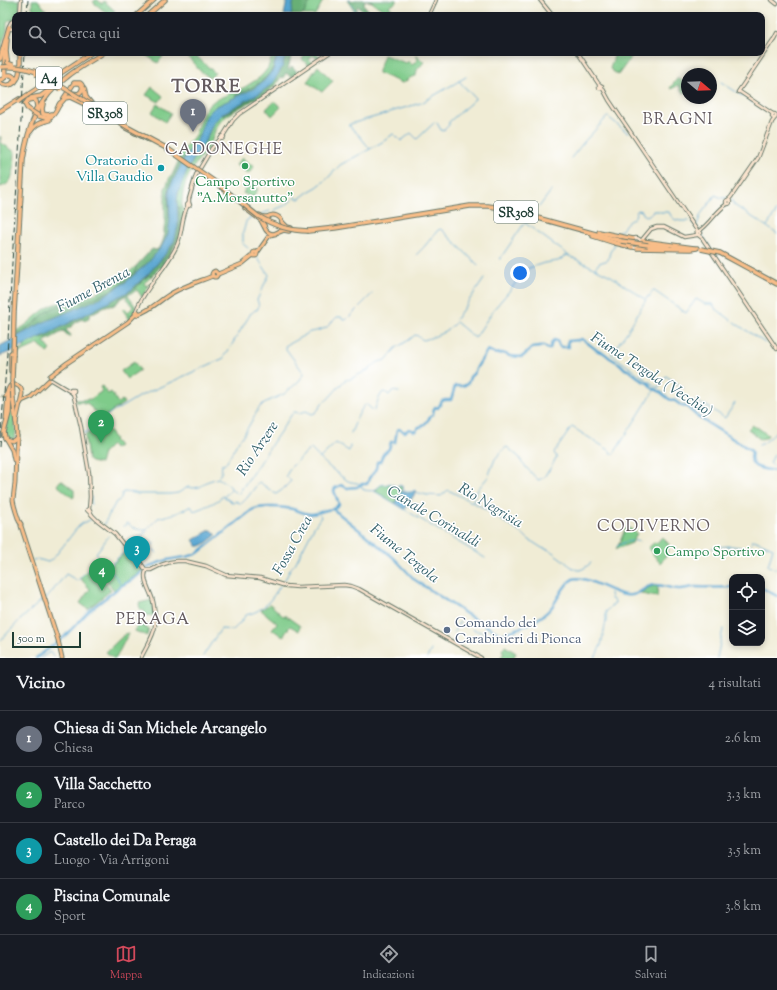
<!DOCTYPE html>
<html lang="it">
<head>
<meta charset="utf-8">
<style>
	body { margin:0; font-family:"Sorts Mill Goudy",serif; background:#242831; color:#f1f3f6 }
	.controls { position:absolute; right:12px; bottom:12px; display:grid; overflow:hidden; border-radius:8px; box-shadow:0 2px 6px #0003 }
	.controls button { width:36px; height:36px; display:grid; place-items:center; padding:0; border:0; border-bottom:1px solid #363941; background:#171b24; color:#f1f3f6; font:20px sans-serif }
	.compass { position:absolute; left:681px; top:68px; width:36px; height:36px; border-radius:50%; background:#171b24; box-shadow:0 2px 6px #0003; rotate:109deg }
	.scale { position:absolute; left:12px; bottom:10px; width:69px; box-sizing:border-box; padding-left:4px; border:2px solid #1f3d34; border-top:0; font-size:11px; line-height:14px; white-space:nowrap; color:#1f3d34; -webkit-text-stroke:3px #fff; paint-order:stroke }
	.you { position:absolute; left:520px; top:273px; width:14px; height:14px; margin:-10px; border:3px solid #fff; border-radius:50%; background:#1a73e8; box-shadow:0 0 0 6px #1a73e833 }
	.badge { display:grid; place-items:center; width:26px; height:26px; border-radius:50%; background:#d1495b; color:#fff; font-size:13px; font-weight:700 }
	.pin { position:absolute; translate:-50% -33px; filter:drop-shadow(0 1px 2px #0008) }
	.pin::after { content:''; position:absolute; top:21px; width:14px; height:12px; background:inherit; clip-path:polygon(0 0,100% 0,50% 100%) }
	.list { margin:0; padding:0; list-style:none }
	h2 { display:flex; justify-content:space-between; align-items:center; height:52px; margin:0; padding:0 16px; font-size:17px }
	h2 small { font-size:13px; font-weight:400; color:#9ea1a6 }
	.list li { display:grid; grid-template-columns:26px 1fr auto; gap:12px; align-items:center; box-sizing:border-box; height:56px; padding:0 16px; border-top:1px solid #363941 }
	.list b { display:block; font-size:15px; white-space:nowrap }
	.list p { margin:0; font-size:13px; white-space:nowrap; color:#9ea1a6 }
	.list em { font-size:13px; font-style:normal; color:#9ea1a6 }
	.icon { flex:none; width:22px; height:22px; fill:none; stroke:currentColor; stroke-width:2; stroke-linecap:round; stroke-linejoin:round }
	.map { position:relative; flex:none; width:777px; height:658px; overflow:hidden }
	.search { position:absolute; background:#171b24; box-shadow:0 2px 6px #0003; left:12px; right:12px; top:12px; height:44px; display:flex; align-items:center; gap:10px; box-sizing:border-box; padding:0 14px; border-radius:8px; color:#9ea1a6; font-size:15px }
	.sheet { height:276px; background:#171b24 }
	nav { display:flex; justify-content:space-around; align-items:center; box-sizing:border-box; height:56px; border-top:1px solid #363941; background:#171b24; font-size:11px; color:#9ea1a6 }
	nav a { display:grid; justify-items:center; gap:2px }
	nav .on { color:#d1495b }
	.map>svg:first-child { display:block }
	.green { fill:#7fcb8a; stroke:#4f845f }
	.forest { fill:#67af76; stroke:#437655 }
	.water { fill:#57a4d0; stroke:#3b7082 }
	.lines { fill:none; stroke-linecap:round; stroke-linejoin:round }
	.stream { stroke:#57a4d0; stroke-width:1 }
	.river { stroke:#57a4d0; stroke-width:2.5 }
	.primary-tunnel { stroke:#c6c9b5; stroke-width:3; stroke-dasharray:3 1.5; stroke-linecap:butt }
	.secondary-casing { stroke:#687a6c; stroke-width:4.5 }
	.primary-casing { stroke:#687a6c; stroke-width:5 }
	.highway-casing { stroke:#687a6c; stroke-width:5.5 }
	.secondary { stroke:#fce5cf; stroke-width:2.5 }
	.primary { stroke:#f8bd88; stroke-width:3 }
	.highway { stroke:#f8bd88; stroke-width:3.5 }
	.rail { stroke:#1f3d34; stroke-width:1; stroke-dasharray:6 3; stroke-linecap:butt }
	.highway-bridge-casing { stroke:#687a6c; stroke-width:5.5; stroke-linecap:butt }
	.highway-bridge { stroke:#f8bd88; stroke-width:3.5 }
	.leisure-dot { fill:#2e9e5b; stroke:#fff; stroke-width:1.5 }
	.culture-dot { fill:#0f9aa8; stroke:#fff; stroke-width:1.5 }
	.service-dot { fill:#5c6f8a; stroke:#fff; stroke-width:1.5 }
	.labels { text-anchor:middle; stroke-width:3; stroke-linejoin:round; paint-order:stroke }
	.shield { fill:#fff; stroke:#627771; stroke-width:1 }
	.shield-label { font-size:13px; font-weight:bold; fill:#1f3d34 }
	.culture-label { font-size:14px; fill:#0d838f; stroke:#fff; text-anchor:end }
	.leisure-label { font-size:14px; fill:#27864d; stroke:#fff }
	.service-label { font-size:14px; fill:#4e5e75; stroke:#fff; text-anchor:start }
	.water-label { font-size:15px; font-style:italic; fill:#33616b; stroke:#fff }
	.quarter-label { font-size:16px; letter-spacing:1px; fill:#645b5f; stroke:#fff }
	.district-label { font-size:18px; font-weight:bold; letter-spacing:1px; fill:#645b5f; stroke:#fff }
</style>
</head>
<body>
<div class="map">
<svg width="777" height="658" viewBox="0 0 777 658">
	<rect width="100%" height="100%" fill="#fff"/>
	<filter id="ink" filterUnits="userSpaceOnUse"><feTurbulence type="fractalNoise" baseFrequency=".025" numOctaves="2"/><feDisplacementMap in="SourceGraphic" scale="8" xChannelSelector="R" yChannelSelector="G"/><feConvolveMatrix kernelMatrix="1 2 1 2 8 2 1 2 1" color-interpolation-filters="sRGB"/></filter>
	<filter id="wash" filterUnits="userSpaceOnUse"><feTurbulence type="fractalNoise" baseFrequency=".012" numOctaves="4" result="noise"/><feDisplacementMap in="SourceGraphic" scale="16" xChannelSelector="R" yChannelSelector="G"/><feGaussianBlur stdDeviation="0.9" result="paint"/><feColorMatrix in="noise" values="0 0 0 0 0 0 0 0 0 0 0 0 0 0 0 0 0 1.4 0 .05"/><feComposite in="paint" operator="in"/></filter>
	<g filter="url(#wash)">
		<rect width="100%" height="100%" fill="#f0ecd5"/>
		<g class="green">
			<polygon points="0,0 20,0 19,15 15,15 15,20 9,20 7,22 7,31 3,41 0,54"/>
			<polygon points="32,0 38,0 46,10 41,14 32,8"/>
			<polygon points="95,0 98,0 102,4 104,1 115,11 109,15 93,2"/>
			<polygon points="311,0 323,1 315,15 303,15"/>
			<polygon points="371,0 397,0 393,5 391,4 389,7 395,11 392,15 391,15 373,3"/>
			<polygon points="143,53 158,53 163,56 158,63"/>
			<polygon points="193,53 215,73 210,78 199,70 189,58"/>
			<path d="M273 53H277C275 58 275 64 272 69 265 82 249 89 235 95L236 97 215 107 207 115 204 121 199 136 185 157 184 156 181 160 169 187 168 217 165 220V189L170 177 172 175 177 164 180 154 195 135 200 120 205 110 209 105 215 100 245 87 259 78 264 73 268 68Z"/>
			<polygon points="303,53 316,53 321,58 318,59 313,55 309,59 313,63 309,66 302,59 305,55"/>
			<polygon points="615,53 634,53 618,75 610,69"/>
			<path d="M384 55 406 63 408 61 412 65 418 59 416 56V55L424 62 417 70 416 76C408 77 408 81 402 83L378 73V71Z"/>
			<polygon points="318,66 333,81 322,92 307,82"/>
			<polygon points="678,78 687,85 687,91 685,93 681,91 679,85 671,89 670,88"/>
			<polygon points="152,87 163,96 159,102 146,95"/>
			<path d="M254 98H257C247 105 229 112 221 121 214 128 214 138 209 146 203 155 196 162 191 171 184 183 181 197 182 210H185L180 237 174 248 162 269 160 267 163 264V261C176 246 183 228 179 207L177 206C177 181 192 164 204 144 210 133 212 123 221 115 227 114 247 102 254 98Z"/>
			<polygon points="275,101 281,107 272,116 266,109"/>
			<polygon points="157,104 171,113 165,122 152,112"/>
			<path d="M0 136 1 138 0 142 15 152C14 165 16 184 0 187Z"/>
			<polygon points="242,158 254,167 248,174 236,165"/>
			<polygon points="249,183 258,189 253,198 243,193"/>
			<path d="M136 266 135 272 128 278 116 287 96 297 81 302 63 304 53 308 45 313 33 324 17 334 15 331C26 328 36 314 47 308 57 302 69 301 80 299 101 293 121 281 136 266Z"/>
			<polygon points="149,275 151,277 144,283 146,286 150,284 142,297 137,290 119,300 120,298 136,288"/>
			<polygon points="128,296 136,307 133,315 132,316 129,314 132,317 130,320 123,310 125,308 128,312 133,307 126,298"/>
			<polygon points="62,331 64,331 44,342 51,350 47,353 39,344 14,355 15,353 23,349 26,344 40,337 45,338"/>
			<polygon points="134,362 140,370 127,379 121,371"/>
			<polygon points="102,386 108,394 111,392 118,403 122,400 124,403 101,419 87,403 84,404 84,402 76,402 76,400 91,399 102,391 100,387"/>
			<polygon points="11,393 16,431 15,438 10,440 6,438 5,434"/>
			<polygon points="102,422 115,439 114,440 119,446 114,449 111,445 103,453 100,464 91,462 88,460 85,436"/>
			<polygon points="752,425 756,428 757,427 768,435 766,438 760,439 752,433 752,432 748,429"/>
			<polygon points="61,480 74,490 74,497 73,498 57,485"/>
			<polygon points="389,484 395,486 397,488 401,486 402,491 395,503 375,491 381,485"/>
			<polygon points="627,527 637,533 632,543 616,549 620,542 625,529"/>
			<polygon points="662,537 669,544 666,556 660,563 648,548 655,542 657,543"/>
			<polygon points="127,551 138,561 143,569 138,574 121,585 114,590 103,576 103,574 100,573 94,564 100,557 109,567"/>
			<polygon points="92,566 111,590 88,609 80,603 90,589 80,578"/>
			<polygon points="653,586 658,586 657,597 641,594 641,593 648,588"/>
			<polygon points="152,600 153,606 154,616 145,615 144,610 140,610 139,603"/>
			<polygon points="270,604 283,616 286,616 300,626 299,631 290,626 283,637 272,629 277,623 261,610"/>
			<polygon points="138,621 147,625 146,627 143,625 143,624 142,626 138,625 149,629 147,636 135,631"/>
			<polygon points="126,633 128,634 116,658 113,658 106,652"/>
			<polygon points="505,646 516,653 513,658 500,658 504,653 502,650"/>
		</g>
		<g class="forest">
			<polygon points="294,0 311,0 303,15 291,15"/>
			<path d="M347 0H349L351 2 355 0H371L372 2 365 0C362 8 369 7 369 14H367L358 6 356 10 360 15H357Z"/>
			<path d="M277 53H278C277 59 276 66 273 71 265 84 250 91 236 97L235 96C248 89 265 82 273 68 275 64 276 58 277 53Z"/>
			<polygon points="286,53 292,53 288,69 289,70 292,66 298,73 291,77 286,73 283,78 281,77 274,87 264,95 259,98 251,100 224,115 221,115 258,94 270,86 273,82 281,70"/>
			<polygon points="184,156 185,157 178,172 169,194 170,221 168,234 162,246 149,262 126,282 107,294 94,301 42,323 17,336 16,334 33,324 45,313 53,308 63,304 81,302 96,297 116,287 128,278 135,272 136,266 152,249 157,250 162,243 164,237 164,230 165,220 168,217 168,195 169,185 181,160"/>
			<path d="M177 206 179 207C183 227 177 246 163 261V264L151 277 149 275 136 288 120 298C119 302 116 304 112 306L109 305 106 306 91 314 87 320C79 318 77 322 72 326 70 328 68 328 66 330L71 335 70 337 64 332V331L45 338 40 337 68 324 123 294 134 287 145 278 162 259 173 244 177 229Z"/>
		</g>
		<g class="water">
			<polygon points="287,0 294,0 291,15 284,15"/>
			<polygon points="278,53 286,53 282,68 272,84 260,93 223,113 214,122 204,143 187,170 178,193 177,202 178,226 174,241 171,246 163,257 148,274 131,290 111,301 48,334 32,341 10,352 0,356 0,346 42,323 94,301 107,294 126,282 149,262 162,246 168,234 170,221 169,194 170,187 182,163 199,136 204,121 207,115 215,107 253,89 264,81 273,70"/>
			<path d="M402 491C406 493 411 494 414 491L416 492 405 509 395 503Z"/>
			<path d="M210 530H212L216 534V535C212 538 202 548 197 546 196 545 194 541 193 540Z"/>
		</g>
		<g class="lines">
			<g class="stream">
				<polyline points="348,0 358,15"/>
				<polyline points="721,82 764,110"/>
				<polyline points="423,102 466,77"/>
				<polyline points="390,112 421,103"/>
				<polyline points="608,117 627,132 629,132"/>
				<polyline points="437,123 441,130 443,131 449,125 449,122 475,99 475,98 459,81"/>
				<polyline points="370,149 384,141 393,134 395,135 401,141 411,133 417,139 434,123"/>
				<polyline points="571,158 584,142 607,117"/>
				<polyline points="295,197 299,199 308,192 317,187 327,179 340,165 370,149 358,134 350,127 350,124 389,113"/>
				<polyline points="731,199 734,205 766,226 777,234"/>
				<polyline points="539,207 551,191"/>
				<polyline points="274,210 286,205 294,198"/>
				<path d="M660 212H669C673 222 679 221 689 221"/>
				<polyline points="261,214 270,211"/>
				<polyline points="246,221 253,216"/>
				<polyline points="527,222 528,220 531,218"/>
				<polyline points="692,222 699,229"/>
				<polyline points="696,225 697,225 701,214 707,206 709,204 715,195 722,198 728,198"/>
				<polyline points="767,226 777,211"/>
				<polyline points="702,232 703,236 710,247"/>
				<path d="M615 233 616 232 622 230C623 229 624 226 625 225 630 218 635 222 636 212L638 210 642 211 643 214 646 216 649 215 653 211H659"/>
				<polyline points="243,242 243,233 246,222"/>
				<polyline points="243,244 248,248"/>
				<polyline points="416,255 424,247 438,230 441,229 478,265"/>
				<polyline points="716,256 726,270"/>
				<polyline points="257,257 269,275 261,291"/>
				<polyline points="500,259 523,225 525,223 567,254"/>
				<polyline points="596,267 599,263 608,260 610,252 614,246 614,244"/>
				<path d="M252 313 255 310H257C259 307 259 304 257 300L260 294"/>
				<polyline points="456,319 484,279"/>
				<polyline points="456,322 475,338 494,309 511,289 522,274 529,268 544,263 558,261 567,255 611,276 645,299"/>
				<polyline points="734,322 744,329"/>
				<polyline points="746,330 765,343"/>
				<polyline points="224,356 228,351 251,313"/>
				<path d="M348 380 370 369 378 362 386 360 396 348 409 340 415 335C419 335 420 340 424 340 436 336 446 333 455 323"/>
				<polyline points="684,388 666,376 658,388 611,354 627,332 648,296 649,297 653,290 686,313 696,299 705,304 713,304 715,308 731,320"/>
				<polyline points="695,400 704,406 705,405 725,418 735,403"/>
				<polyline points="367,405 374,411 379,398 382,393 385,392 389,395 392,391 399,392"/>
				<polyline points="115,411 138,397 224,358"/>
				<polyline points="294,412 300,413 306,411 312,414 315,413 318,410 322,403 328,399 343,382 347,379"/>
				<polyline points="572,427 609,450 613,455 655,389"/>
				<polyline points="84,433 85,433 113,411"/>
				<path d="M351 433C355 424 358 412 365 405"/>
				<polyline points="765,442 771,437 777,430"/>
				<polyline points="759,445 764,443"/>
				<polyline points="774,455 770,463 772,465 777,467"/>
				<polyline points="320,458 336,443 349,451 350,446"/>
				<polyline points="548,472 557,457 554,453 571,428"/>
				<polyline points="219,476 221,473 222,465 222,464 224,465 227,461 239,440 243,436 259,408 264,403 284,394 299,381 304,374 303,372 286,349 285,346 310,332 316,331 326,328 337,317 341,317 346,320 372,294"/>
				<path d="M361 486 364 490C375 492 374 490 382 484L385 485 390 483 397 487 399 485 402 486 403 489 406 492H411L415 490 418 493C422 493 424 495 428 495 432 496 437 495 441 496L448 490 480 506 524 535 528 539 542 548 549 550"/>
				<polyline points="374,491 485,558"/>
				<polyline points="239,493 292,414"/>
				<polyline points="225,496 231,489"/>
				<polyline points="472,502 478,489 488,477 495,459 504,449 507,447 520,458 522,463 537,479 539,480 545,476 547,472"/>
				<polyline points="91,504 91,497"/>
				<polyline points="104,524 116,502 121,499 122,494 123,492 135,493 137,494 170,494 178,493 188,487 193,488 200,487 206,482 218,478 229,485 233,491 236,493"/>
				<path d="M124 526 128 523C133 529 136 529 144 530"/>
				<polyline points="146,532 142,537 146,541 153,542 154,544 151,547 157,553"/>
				<polyline points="754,540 773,548 768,566 771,567"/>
				<polyline points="635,541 639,541"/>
				<polyline points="617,546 625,542 632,541"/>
				<path d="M712 548C727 546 736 544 750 551L752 540"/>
				<polyline points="551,551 555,553"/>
				<path d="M556 555C562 558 573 571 580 570 584 569 588 565 591 563"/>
				<path d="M33 560C39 558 46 562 48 562 54 560 73 532 79 526 82 523 89 521 93 518"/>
				<polyline points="142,566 143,570"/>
				<polyline points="774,568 777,569"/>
				<polyline points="282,584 287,576 290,569 295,564 314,527 321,517 320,515"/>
				<path d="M121 586 119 581 108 567 135 542 143 533 158 518 177 513 191 506 194 511C204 507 216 503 223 496L233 503 236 501 241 504 247 498 259 482 276 494 282 490 290 482 291 480 286 476 290 468 310 449H311C322 461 334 472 348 481 352 483 356 482 360 484"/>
				<polyline points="46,598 47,598 66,574 78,581 80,578 100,557 96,553 109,536"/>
				<polyline points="472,629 487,634"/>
				<polyline points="454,632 460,621"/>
				<polyline points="495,639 497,637"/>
				<polyline points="0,641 18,622 43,599"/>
				<path d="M203 656 216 636 221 629 233 630 240 623 246 615C264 611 271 600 280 586"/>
				<polyline points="41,658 50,652 54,658"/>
				<polyline points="427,658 431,650"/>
				<polyline points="595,658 601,645 606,621 606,612 607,610 615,603 615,601 611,599 610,593"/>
				<polyline points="717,658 723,629"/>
			</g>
			<g class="river">
				<path d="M333 509 337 506 339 504 334 491 335 488 341 485 347 488 357 487 362 484H367L368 482 369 478C374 473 377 470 377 462L381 461C382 454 384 453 389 449L391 442H395L397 430 399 429 405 432 409 429 415 431 419 427 423 426 433 414 434 409 435 407 438 408 442 401 445 400H451L455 386H463L465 385 468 383 470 377 474 373 477 367 487 351 488 350 496 354 502 353 505 354 510 356 522 357 532 348 540 347 542 346H544L548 349H550L552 342 554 340 557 341 560 347H569L567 343 568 341C573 340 577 341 582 339L585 341 598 351 604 353 610 358 620 364 625 369 630 371 643 381 648 383 652 388 659 391 669 399 675 401 682 406 687 407 698 417 749 449 752 452C747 470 765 469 777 471"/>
				<path d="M147 568C154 565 160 561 168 560 178 557 189 558 198 553L252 510C260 505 286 507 296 510 301 512 306 514 311 514 319 514 324 509 333 509L394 558 415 580 471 617 500 634H503C519 628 539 622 551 608 558 600 564 583 573 579 584 574 611 593 625 595 640 597 642 587 653 585 662 584 671 589 680 589 685 589 690 587 695 587 708 587 720 588 732 587"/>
				<polyline points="762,588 777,596"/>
				<polyline points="36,658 63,638 90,610 121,586 135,578 144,570"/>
			</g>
		</g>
	</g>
	<g filter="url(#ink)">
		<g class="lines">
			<polyline class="primary-tunnel" points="0,396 5,396"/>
			<g class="secondary-casing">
				<g id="secondary">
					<polyline points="540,0 552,15"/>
					<polyline points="772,0 777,4"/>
					<polyline points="20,15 21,0"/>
					<polyline points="429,15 436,0"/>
					<polyline points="15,22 13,21 11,22 9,26 11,29 15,29"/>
					<polyline points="774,39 777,33"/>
					<polyline points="578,53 598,83 600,85"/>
					<polygon points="599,85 602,86 601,88 599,88"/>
					<polyline points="602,87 609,100 696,229 697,232"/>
					<polyline points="738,92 773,40"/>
					<polyline points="739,92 740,92 773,114"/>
					<circle cx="774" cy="116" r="2"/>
					<polygon points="222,136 224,137 222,139 221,138"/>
					<polyline points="223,136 233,120 239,114 329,53"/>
					<circle cx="728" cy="202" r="2"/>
					<polyline points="728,200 731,197 758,158 772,122 775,118"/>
					<polyline points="189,203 189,199 196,175 212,148 221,138"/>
					<polygon points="189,203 190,205 189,206 187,205"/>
					<path d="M699 231C710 224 716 211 727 204"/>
					<polyline points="699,235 701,233 699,231 697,232 697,234 702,238 777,349"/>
					<circle cx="636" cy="243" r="5"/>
					<polyline points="641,241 651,229 657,227 664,227 684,237 697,235"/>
					<path d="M136 311C144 288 167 268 177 245 183 232 181 217 188 205"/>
					<polyline points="51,380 71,392"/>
					<polygon points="71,390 74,390 74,392 72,393"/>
					<polyline points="73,393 81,427 89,473 90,497 89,509 92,515"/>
					<polyline points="87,510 97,520 115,534 127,549 140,562 145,569"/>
					<polyline points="147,570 151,570 161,565 170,562 177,561 185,561 206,566 226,575 260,578 286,586 298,587 344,585 351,586 359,589 481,658"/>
					<path d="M141 658C145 649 154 636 155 626 155 618 155 609 153 601 151 592 142 580 146 571"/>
				</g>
			</g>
			<g class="primary-casing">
				<g id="primary">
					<path d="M266 218C273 212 281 216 283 224"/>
					<path d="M264 225C265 231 269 234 275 234"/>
					<circle cx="255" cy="254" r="2"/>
					<polyline points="257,253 269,236 280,231"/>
					<polyline points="218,274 215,271 213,272 212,274 214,277 216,277 218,274 242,264 253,255"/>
					<polygon points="137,311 139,313 137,315 135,313"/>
					<path d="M138 314C150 311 161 299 172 293 184 286 197 282 210 277L213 276"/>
					<polyline points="50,376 67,363 128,322 135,315 137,315"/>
					<path d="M5 396C8 394 7 388 11 385 18 384 22 387 22 394L16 422 17 438 16 450 15 483 13 500 14 505 16 512 19 521 21 524"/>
					<polyline points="20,404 22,401 31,397 49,380"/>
					<polyline points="6,419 8,394"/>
					<polyline points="4,436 12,450 14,460"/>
					<polyline points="6,439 12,441 15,439 17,436"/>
					<polyline points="21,526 58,640 62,658"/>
				</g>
			</g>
			<g class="highway-casing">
				<g id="highway">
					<polyline points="137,15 154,0"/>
					<polyline points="148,15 165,0"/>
					<polyline points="4,52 5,77"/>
					<polyline points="0,59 9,27"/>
					<polyline points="7,60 6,51 7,39"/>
					<polyline points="0,80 3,79 7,75 11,75 14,77 15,79 12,84"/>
					<path d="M0 83C3 85 5 86 9 85 22 83 20 63 20 53"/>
					<polyline points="84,88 86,97 91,103"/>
					<polyline points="23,98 91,53"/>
					<polyline points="31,98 41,96 52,88"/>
					<path d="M64 98 74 83H80C84 86 83 91 78 94L72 93"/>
					<polyline points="43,104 42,109 43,114 48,115 52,114"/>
					<polyline points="59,105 65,98 70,97 97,110"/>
					<polyline points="0,111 19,99"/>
					<polyline points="31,111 27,108 25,104 28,100 33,99 36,101 37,107 33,114"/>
					<path d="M39 116C52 122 55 113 60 103"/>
					<polyline points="124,127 149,140"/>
					<path d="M30 132C36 123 40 123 49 120"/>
					<polyline points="245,208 261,220 264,226"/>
					<polyline points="259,215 263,217 268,217"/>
					<polyline points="282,222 287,227 291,228"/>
					<polyline points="308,231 335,228 470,206 488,206 502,208 621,241"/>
					<polyline points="279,232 284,230 289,231"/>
					<polyline points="599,232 633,239"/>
					<polyline points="593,236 615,243 632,247"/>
					<polyline points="642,241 694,248"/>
					<polyline points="648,245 668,247"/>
					<polyline points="637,248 690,249 697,248"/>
					<polyline points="720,253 777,284"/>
					<path d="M13 355 14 313 23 160C28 126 38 98 67 77 78 68 91 61 103 53"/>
					<polyline points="11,371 11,353"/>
					<polyline points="13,399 16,422"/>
					<polyline points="5,438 4,432 9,413 10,392"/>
				</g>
			</g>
			<use href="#secondary" class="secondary"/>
			<use href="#primary" class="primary"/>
			<use href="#highway" class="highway"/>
			<g class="rail">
				<polyline points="27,15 28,0"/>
				<polyline points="0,447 8,340 12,263 22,105 25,53"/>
			</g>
			<g class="highway-bridge-casing">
				<g id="highway-bridge">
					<polyline points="7,60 8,63 13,65"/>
					<path d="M1 67C16 66 29 68 43 75L129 128 168 149 215 182 258 216C274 226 290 231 308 231"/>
					<polyline points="36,74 60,89"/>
					<polyline points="18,102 23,98"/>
					<polyline points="31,111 39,116"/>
					<polyline points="621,241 648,245"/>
					<polyline points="701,249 720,253"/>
					<polyline points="13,355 12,379 13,399"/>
				</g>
			</g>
			<use href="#highway-bridge" class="highway-bridge"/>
		</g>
	</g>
	<g class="leisure-dot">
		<circle cx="245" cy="166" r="4"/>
		<circle cx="657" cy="551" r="4"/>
	</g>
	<circle class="culture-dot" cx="161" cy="168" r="4"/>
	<circle class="service-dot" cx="447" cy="630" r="4"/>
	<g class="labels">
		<g class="shield">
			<rect x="36" y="67" width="26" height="22" rx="3"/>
			<rect x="83" y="102" width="44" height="22" rx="3"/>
			<rect x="494" y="201" width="44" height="22" rx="3"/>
		</g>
		<g class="shield-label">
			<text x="49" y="83">A4</text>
			<text x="105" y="118">SR308</text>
			<text x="516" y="217">SR308</text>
		</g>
		<g class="culture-label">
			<text x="153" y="165">Oratorio di<tspan x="153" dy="16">Villa Gaudio</tspan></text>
		</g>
		<g class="leisure-label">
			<text x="245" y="186">Campo Sportivo<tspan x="245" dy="16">"A.Morsanutto"</tspan></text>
			<text x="665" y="556" text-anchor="start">Campo Sportivo</text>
		</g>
		<g class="service-label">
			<text x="455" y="627">Comando dei<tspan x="455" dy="16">Carabinieri di Pionca</tspan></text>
		</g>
		<g class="water-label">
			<text transform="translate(93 289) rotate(-28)" y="5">Fiume Brenta</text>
			<text transform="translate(652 374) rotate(33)" y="5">Fiume Tergola (Vecchio)</text>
			<text transform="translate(257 448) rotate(-56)" y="5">Rio Arzere</text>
			<text transform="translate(491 505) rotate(31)" y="5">Rio Negrisia</text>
			<text transform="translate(434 516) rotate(31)" y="5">Canale Corinaldi</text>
			<text transform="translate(292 545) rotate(-61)" y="5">Fossa Crea</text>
			<text transform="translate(405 553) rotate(39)" y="5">Fiume Tergola</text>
		</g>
		<g class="quarter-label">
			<text x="678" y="124">BRAGNI</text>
			<text x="224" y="154">CADONEGHE</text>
			<text x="654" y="531">CODIVERNO</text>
			<text x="153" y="624">PERAGA</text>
		</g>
		<g class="district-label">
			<text x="206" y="92">TORRE</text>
		</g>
	</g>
</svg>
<div class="controls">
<button><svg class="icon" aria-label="locate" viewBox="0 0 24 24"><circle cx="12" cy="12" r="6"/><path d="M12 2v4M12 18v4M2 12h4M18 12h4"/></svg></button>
<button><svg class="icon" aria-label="layers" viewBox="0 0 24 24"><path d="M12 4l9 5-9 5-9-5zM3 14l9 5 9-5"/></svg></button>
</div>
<svg class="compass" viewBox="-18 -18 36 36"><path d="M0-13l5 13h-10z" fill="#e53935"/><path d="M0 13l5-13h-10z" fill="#9ea1a6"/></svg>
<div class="scale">500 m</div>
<div class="you"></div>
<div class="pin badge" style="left:193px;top:132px;background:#6b7280">1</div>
<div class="pin badge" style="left:101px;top:443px;background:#2e9e5b">2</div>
<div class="pin badge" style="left:137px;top:569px;background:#0f9aa8">3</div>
<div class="pin badge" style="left:102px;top:591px;background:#2e9e5b">4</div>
<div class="search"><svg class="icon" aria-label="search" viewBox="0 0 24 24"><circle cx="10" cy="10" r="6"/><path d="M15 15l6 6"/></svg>Cerca qui</div>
</div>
<section class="sheet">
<h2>Vicino<small>4 risultati</small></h2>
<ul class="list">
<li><span class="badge" style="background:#6b7280">1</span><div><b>Chiesa di San Michele Arcangelo</b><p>Chiesa</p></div><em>2.6 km</em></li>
<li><span class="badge" style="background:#2e9e5b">2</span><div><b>Villa Sacchetto</b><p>Parco</p></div><em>3.3 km</em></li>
<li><span class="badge" style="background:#0f9aa8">3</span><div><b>Castello dei Da Peraga</b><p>Luogo · Via Arrigoni</p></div><em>3.5 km</em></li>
<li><span class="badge" style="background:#2e9e5b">4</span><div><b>Piscina Comunale</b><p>Sport</p></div><em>3.8 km</em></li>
</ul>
</section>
<nav>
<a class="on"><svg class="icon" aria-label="map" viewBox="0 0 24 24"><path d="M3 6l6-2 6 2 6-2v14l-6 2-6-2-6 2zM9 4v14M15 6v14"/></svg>Mappa</a>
<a><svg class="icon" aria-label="directions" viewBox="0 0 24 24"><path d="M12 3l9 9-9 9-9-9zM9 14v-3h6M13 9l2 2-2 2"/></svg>Indicazioni</a>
<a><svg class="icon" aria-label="saved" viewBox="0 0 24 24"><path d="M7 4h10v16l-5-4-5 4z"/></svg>Salvati</a>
</nav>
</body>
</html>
